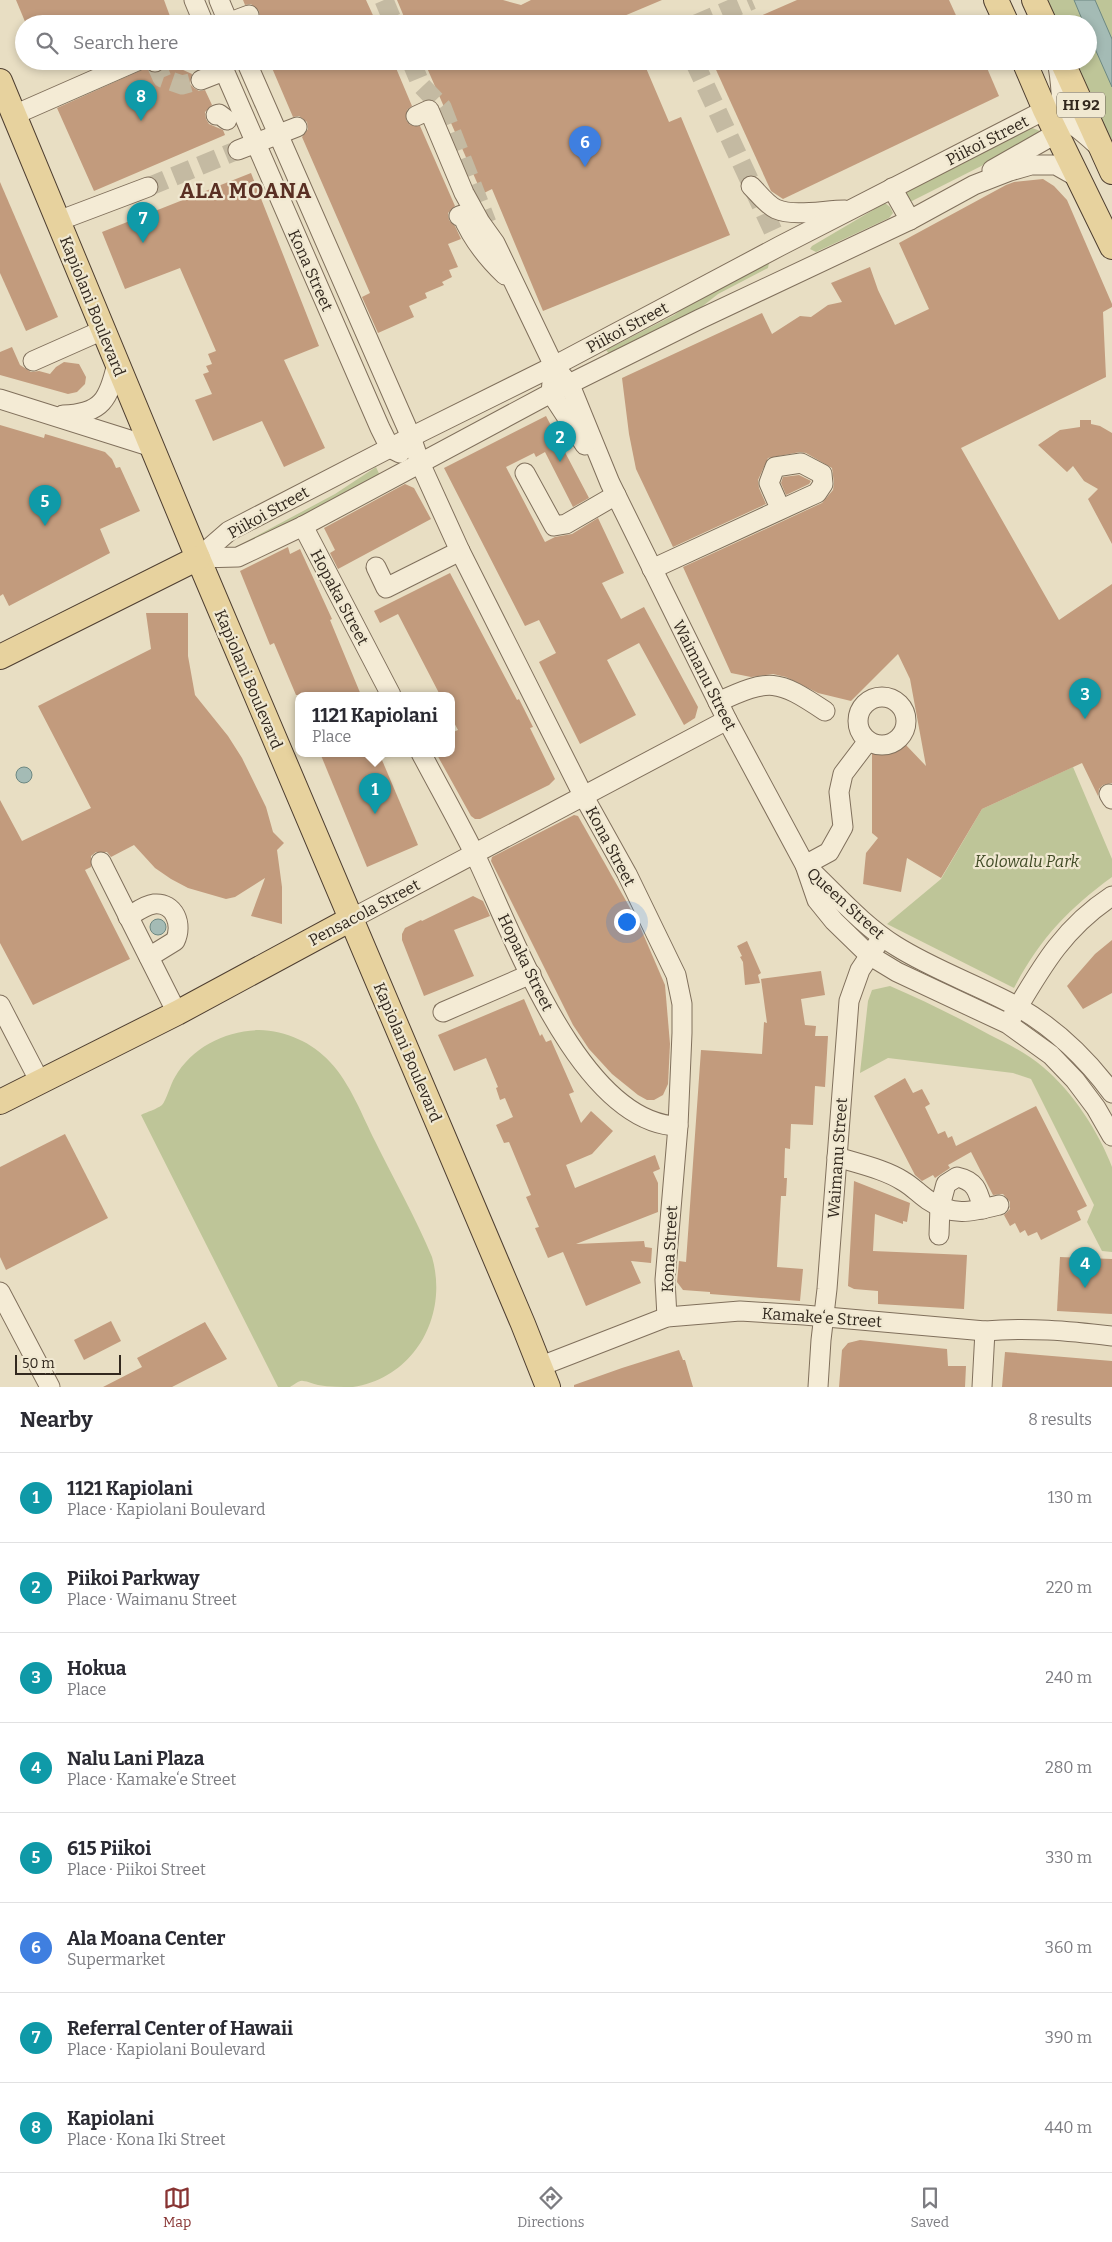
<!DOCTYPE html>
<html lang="en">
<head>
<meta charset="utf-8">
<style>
	body { margin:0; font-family:Bitter,serif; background:#f2f2f3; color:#2b2b33 }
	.scale { position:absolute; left:15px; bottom:12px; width:106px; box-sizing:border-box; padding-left:5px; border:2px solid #32281e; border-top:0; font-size:14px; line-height:18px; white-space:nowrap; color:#32281e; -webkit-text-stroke:4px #f0e8d1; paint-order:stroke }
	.you { position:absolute; left:626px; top:921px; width:18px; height:18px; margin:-12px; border:4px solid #fff; border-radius:50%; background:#1a73e8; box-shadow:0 0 0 8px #1a73e833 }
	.badge { display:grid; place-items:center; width:32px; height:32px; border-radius:50%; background:#883433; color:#fff; font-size:16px; font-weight:700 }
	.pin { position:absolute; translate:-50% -41px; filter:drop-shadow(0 1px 2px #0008) }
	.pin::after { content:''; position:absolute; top:26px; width:18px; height:15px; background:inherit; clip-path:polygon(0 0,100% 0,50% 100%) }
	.popup { position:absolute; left:295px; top:692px; width:160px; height:65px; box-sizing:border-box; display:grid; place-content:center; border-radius:10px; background:#fff; filter:drop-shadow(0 1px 4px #0005); font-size:16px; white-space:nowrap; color:#7c7c81 }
	.popup b { font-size:19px; color:#2b2b33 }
	.popup::after { content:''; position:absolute; left:50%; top:100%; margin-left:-10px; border:10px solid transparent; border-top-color:#fff }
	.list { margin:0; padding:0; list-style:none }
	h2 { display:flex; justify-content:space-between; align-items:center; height:65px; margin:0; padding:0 20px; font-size:21px }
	h2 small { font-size:16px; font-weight:400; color:#7c7c81 }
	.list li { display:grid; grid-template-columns:32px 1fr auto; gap:15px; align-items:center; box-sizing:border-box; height:90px; padding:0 20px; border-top:1px solid #e1e1e2 }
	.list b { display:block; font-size:19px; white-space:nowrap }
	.list p { margin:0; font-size:16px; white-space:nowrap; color:#7c7c81 }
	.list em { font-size:16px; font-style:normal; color:#7c7c81 }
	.icon { flex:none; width:28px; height:28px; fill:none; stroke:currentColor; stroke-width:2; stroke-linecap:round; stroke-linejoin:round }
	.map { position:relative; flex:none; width:1112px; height:1387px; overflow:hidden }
	.search { position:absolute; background:#fff; box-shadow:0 2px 8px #0003; left:15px; right:15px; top:15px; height:55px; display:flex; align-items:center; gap:12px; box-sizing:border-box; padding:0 18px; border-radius:28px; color:#7c7c81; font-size:19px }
	.sheet { height:785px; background:#fff }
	nav { display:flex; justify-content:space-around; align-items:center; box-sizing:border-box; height:70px; border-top:1px solid #e1e1e2; background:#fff; font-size:14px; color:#7c7c81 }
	nav a { display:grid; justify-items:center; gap:2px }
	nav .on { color:#883433 }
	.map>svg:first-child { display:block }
	.green { fill:#bec598 }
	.water { fill:#a4bbb5; stroke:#6d8882 }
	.building { fill:#c29b7d }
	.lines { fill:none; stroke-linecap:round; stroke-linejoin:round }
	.minor-tunnel { stroke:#c4baa2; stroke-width:19; stroke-dasharray:19 9; stroke-linecap:butt }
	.minor-casing { stroke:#80705c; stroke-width:21 }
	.major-casing { stroke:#4e3e30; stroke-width:26 }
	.minor { stroke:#f4ebd5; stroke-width:19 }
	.major { stroke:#e7d29e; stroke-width:24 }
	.labels { text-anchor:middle; stroke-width:4.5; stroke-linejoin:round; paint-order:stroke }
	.shield { fill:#f0e8d1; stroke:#6b6254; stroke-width:1 }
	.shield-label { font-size:15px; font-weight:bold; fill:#32281e }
	.street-label { font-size:16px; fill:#32281e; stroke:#f0e8d1 }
	.park-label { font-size:16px; font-style:italic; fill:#424c27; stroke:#f0e8d1 }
	.district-label { font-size:21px; font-weight:bold; letter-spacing:1px; fill:#592f23; stroke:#f0e8d1 }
</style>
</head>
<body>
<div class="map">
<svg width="1112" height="1387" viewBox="0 0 1112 1387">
	<rect width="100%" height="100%" fill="#e8dec3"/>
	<g class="green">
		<polygon points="1048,0 1112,0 1112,146 1075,61 1088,61 1088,24 1058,24"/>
		<polygon points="1030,127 1040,131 1041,136 910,202 906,192"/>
		<polygon points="885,203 890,207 893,213 889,218 816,252 810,249 812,246"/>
		<polygon points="765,263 769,263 768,268 718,294 694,313 610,355 606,350 674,315 690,303"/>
		<polygon points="376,467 381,478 235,551 232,549 335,494"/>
		<path d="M1073 767 1112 859V877C1068 909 1039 940 1014 988L887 924 941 879 982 809Z"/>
		<path d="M890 986C925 1001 957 1017 990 1035 1008 1044 1028 1054 1043 1067 1072 1091 1099 1132 1112 1167V1252L1102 1251 1087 1222 1094 1205 1031 1079 1013 1073 888 1058 860 1073 868 1001 872 990Z"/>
		<path d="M259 1030C286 1031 312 1042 330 1062 350 1083 362 1115 375 1141 394 1180 416 1218 432 1257 449 1316 414 1378 353 1387 342 1387 329 1387 318 1385 313 1384 308 1381 303 1381 299 1380 294 1385 290 1387 286 1387 282 1387 278 1387L141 1115C147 1112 157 1109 162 1105 166 1101 171 1083 175 1077 192 1047 225 1031 259 1030Z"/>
	</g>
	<g class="water">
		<polygon points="1074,0 1095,0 1112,39 1112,87 1088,33 1088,24 1084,24"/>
		<circle cx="24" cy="775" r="8"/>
		<circle cx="158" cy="927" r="8"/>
	</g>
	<g class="building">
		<polygon points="16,0 164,0 171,19 159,24 26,24"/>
		<polygon points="243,0 366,0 377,24 256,24 260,17 259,11 251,4 245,5"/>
		<polygon points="397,0 503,0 521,5 531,0 662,0 624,16 627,24 407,24"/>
		<polygon points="797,0 949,0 960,24 742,24"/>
		<polygon points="166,61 178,61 181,69 192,74 190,84 194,88 199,91 205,90 212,105 205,112 206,119 209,124 223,130 225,135 94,191 57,108 146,68 155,73 160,72 164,68"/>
		<polygon points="269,61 393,61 412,106 407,110 406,120 410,125 420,126 455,206 448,213 449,220 455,226 461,239 448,244 458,267 449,270 452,277 442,282 444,285 425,293 427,298 409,306 414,317 378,333 362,297 370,293 302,137 308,129 307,122 299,116 293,117"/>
		<polygon points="424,61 643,61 669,122 681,117 730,235 543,311 492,189 482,194"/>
		<polygon points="712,61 984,61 999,96 783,199 771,191"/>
		<polygon points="251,173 319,346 284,360 325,448 284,467 262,421 213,441 195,400 212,394 203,374 209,372 206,366 212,364 208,354 216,351 180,268 125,289 102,232"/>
		<polygon points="1043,179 1054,186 1067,200 1112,304 1112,307 1103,312 1106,377 961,448 1059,620 1112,584 1112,783 1103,785 1099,789 1098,796 1082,763 982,809 941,878 907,858 901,892 863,884 866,853 878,838 872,833 872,754 875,751 905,744 926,766 910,679 898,654 851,701 818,693 786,677 773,674 751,677 731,673 683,567 822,503 833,490 834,483 832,468 806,453 800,452 768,458 758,480 759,488 766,504 673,547 636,469 629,434 622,378 762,313 772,334 800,316 811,317 828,305 842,302 831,283 870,267 878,290 895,325 929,309 899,243 1006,185 1014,182"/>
		<polygon points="0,182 58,317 26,331 0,273"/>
		<polygon points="12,347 20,365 31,372 39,371 50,374 56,367 64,362 79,364 86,377 85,384 77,392 68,394 0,375 0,352"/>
		<polygon points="546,416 589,498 573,507 545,452 536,457 534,453 506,467 545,542 555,537 572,534 598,518 624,573 602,583 621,619 644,607 698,707 695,718 684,725 639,643 607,660 636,715 580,744 539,662 556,653 539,620 525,626 444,468"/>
		<polygon points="1080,420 1091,420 1091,424 1100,426 1112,433 1112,544 1088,499 1098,489 1084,481 1073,466 1067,472 1038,445 1060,430 1080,427"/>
		<polygon points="0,425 44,438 45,434 52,436 105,452 112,459 116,468 120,467 140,511 100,529 110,553 9,606 3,594 0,596"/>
		<polygon points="799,475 811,481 809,484 786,495 781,483 783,477"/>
		<polygon points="405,484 414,488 431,519 338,569 330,553 335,550 324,528"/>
		<polygon points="288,547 290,554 300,549 332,619 330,620 361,695 296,695 274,643 270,645 240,571"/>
		<polygon points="450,573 517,700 519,699 533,727 530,728 555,779 549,785 480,819 475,819 471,816 436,753 451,753 451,733 458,730 451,717 451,695 440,695 398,614 380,623 374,611"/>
		<polygon points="146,613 188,613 188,656 195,695 228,736 242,758 266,807 273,832 284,843 277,850 282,887 282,924 251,916 265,878 235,897 226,899 188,888 171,879 155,868 134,845 111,857 107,852 96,852 91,856 91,867 85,870 130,959 33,1005 0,943 0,800 22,841 91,808 38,706 151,649"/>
		<polygon points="320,753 379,753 418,845 367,867"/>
		<polygon points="574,815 578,816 638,922 665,985 670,1044 668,1084 663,1095 654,1100 647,1100 638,1095 612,1074 589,1049 573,1025 491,861 492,857"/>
		<polygon points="473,896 483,901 490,916 454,930 474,976 424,996 402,940 402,934 405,928 421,920 422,921"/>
		<polygon points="1112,940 1112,993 1083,1009 1067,986 1095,954"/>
		<polygon points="747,941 761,973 758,975 760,983 745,985 743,962 740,957 742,956 737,946"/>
		<polygon points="821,971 825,995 801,999 805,1025 816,1026 815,1036 828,1036 825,1087 815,1086 813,1125 791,1124 790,1149 785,1148 784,1178 787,1178 786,1196 781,1196 777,1267 803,1269 800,1301 710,1294 710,1292 683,1290 677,1282 679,1261 686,1262 701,1050 762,1054 764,1022 767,1023 761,979"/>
		<polygon points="524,999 540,1036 542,1034 546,1042 551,1040 574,1092 569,1094 581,1123 591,1111 613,1131 592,1154 566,1165 575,1188 655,1155 660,1169 653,1172 658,1183 658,1212 576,1244 644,1241 645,1247 652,1248 651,1263 631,1261 641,1283 586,1306 563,1252 548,1258 535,1228 539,1227 526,1197 531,1195 509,1142 504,1143 496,1125 513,1117 505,1098 500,1100 496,1088 498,1087 486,1058 454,1071 438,1035"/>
		<polygon points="905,1078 913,1093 922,1089 930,1104 925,1107 938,1134 945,1131 948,1138 952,1136 956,1146 1036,1106 1087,1206 1077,1211 1081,1220 1041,1240 1037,1232 1028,1236 1025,1230 1020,1233 1015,1223 1010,1226 1004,1215 1010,1209 1010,1202 1003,1194 993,1195 971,1152 948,1165 950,1168 935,1178 933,1175 922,1181 915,1175 874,1096"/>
		<polygon points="65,1134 108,1218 6,1270 0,1257 0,1167"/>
		<polygon points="854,1181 910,1203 907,1222 903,1221 903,1224 875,1214 873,1251 967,1255 964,1309 878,1304 878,1291 854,1289 848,1286"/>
		<polygon points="1060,1257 1112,1259 1112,1314 1057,1311"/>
		<polygon points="111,1321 121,1341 84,1360 74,1340"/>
		<polygon points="205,1322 227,1359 172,1387 103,1387 142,1367 137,1358"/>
		<polygon points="860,1340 947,1349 948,1366 966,1366 965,1387 839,1387 842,1350 848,1343"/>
		<polygon points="679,1350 683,1360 685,1360 693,1387 574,1387 574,1385 622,1368"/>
		<polygon points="1005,1352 1112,1361 1112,1387 1002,1387"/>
	</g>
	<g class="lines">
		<g class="minor-tunnel">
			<polyline points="384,0 394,24"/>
			<polyline points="696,24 752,0"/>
			<polyline points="411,61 421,85 442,107 487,223"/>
			<polyline points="694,61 780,246"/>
			<polyline points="155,62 162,78 182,85 201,80"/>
			<polyline points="148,187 238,150"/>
		</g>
		<g class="minor-casing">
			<g id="minor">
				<polyline points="194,0 204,24"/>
				<polyline points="219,0 229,24"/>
				<polyline points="225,24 249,15"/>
				<polyline points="155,61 155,62"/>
				<polyline points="220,61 380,428 390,448 400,453"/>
				<polyline points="246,61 411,437 420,463 460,551 583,795 627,874 676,975 682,1004 682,1033 678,1126 665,1280 667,1317"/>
				<polyline points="201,80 224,71"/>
				<polyline points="14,115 137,61"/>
				<polyline points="216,115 219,114 227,120"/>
				<polyline points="416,116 429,110 464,193 480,222 495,243 554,366 570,385 610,483 727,720 805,865 817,900 834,921 869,955 897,972 1008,1024 1051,1055 1075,1080 1096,1108 1112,1136"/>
				<polyline points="238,150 297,127"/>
				<path d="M992 170 1057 133C1063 110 1062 90 1058 66"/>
				<path d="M751 186C758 193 767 205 776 209 795 217 824 210 845 210"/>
				<polyline points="892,188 910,220"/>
				<path d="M459 216 462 215C472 239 486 257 505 275"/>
				<polyline points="58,221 148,187"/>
				<polyline points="33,361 103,330"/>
				<polyline points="552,382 551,393 585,445"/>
				<polyline points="0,399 152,447"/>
				<path d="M63 415C102 414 109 399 117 363"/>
				<polyline points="525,473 554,526 566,524 616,495"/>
				<polyline points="303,526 391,695"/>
				<path d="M198 558 229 531 411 437 554 366 780 246 1045 110C1066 118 1081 130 1097 145"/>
				<polyline points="198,558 238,557 303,526 551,393 700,319 910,220 974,185 1010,171 1031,165 1056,165 1079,178"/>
				<polyline points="376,567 386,588 460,551"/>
				<polyline points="652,569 817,493 823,484 822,474 801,463 775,467 769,483 780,508"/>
				<circle cx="882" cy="721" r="24"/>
				<path d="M718 702C770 678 777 679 825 711"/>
				<path d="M421 753C440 789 460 824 478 861 513 935 581 1124 678 1126"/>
				<polyline points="1109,794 1112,799"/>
				<polyline points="101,862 177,1013"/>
				<polyline points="805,865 829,852 843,827 839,792 843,774 868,741"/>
				<path d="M806 866C835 893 862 925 896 946 934 970 978 985 1018 1007 1056 1029 1086 1058 1112 1093"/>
				<path d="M128 917C136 912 145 905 154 904 175 902 183 925 175 941L149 957"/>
				<polyline points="351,919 727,720"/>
				<polyline points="0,1005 40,1082"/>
				<polyline points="443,1012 531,974"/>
				<path d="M1012 1017C1041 968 1063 928 1112 896"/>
				<path d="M837 1157C859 1164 884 1169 903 1181 912 1186 919 1194 928 1200 953 1217 971 1212 999 1205"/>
				<path d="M939 1235 940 1206 946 1184 957 1177C976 1181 978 1191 983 1209"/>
				<polyline points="0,1292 50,1387"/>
				<path d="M541 1366 667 1317 740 1311 804 1315 985 1331C1027 1327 1069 1331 1112 1336"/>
				<polyline points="818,1387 821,1340 827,1289 849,1001 860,970 882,937"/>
				<polyline points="982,1387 985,1331"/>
			</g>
		</g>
		<g class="major-casing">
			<g id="major">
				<polyline points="996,0 1007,24"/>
				<polyline points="1034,0 1045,24"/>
				<polyline points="1024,61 1045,110 1112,247"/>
				<polyline points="1062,61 1112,172"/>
				<polyline points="0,81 198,558 523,1324 548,1387"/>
				<polyline points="0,657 198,558"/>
				<polyline points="0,1102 177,1013 351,919"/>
			</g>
		</g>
		<use href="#minor" class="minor"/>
		<use href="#major" class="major"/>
	</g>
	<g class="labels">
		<rect class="shield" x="1057" y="92.5" width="48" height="25" rx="4"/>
		<g class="shield-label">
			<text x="1081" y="110">HI 92</text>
		</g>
		<g class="street-label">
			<text transform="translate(987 140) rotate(-27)" y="6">Piikoi Street</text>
			<text transform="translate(311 270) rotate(66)" y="6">Kona Street</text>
			<text transform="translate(93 306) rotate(68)" y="6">Kapiolani Boulevard</text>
			<text transform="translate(627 327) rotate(-28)" y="6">Piikoi Street</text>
			<text transform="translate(268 512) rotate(-29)" y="6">Piikoi Street</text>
			<text transform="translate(340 597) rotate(62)" y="6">Hopaka Street</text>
			<text transform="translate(705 675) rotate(63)" y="6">Waimanu Street</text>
			<text transform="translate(249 679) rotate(67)" y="6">Kapiolani Boulevard</text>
			<text transform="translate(611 846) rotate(62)" y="6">Kona Street</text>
			<text transform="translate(846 903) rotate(42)" y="6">Queen Street</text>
			<text transform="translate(364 912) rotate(-28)" y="6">Pensacola Street</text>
			<text transform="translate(526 962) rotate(64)" y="6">Hopaka Street</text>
			<text transform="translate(408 1052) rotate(67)" y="6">Kapiolani Boulevard</text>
			<text transform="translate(837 1158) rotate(-86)" y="6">Waimanu Street</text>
			<text transform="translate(669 1249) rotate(-87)" y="6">Kona Street</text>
			<text transform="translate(822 1317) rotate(4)" y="6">Kamakeʻe Street</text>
		</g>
		<g class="park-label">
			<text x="1027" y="867">Kolowalu Park</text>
		</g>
		<g class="district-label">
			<text x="246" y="198">ALA MOANA</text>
		</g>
	</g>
</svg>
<div class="scale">50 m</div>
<div class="you"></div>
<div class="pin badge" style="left:375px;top:814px;background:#0f9aa8">1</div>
<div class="popup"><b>1121 Kapiolani</b>Place</div>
<div class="pin badge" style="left:560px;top:462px;background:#0f9aa8">2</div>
<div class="pin badge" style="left:1085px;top:719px;background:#0f9aa8">3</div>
<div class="pin badge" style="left:1085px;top:1288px;background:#0f9aa8">4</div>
<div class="pin badge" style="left:45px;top:526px;background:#0f9aa8">5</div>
<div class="pin badge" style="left:585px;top:167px;background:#3f7fe0">6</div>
<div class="pin badge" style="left:143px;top:243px;background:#0f9aa8">7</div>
<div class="pin badge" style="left:141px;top:121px;background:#0f9aa8">8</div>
<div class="search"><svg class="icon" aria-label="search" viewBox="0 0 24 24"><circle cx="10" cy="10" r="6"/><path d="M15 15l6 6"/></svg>Search here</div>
</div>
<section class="sheet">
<h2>Nearby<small>8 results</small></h2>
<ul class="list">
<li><span class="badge" style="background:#0f9aa8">1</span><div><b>1121 Kapiolani</b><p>Place · Kapiolani Boulevard</p></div><em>130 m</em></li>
<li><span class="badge" style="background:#0f9aa8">2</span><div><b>Piikoi Parkway</b><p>Place · Waimanu Street</p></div><em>220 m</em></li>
<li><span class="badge" style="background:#0f9aa8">3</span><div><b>Hokua</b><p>Place</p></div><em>240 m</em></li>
<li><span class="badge" style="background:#0f9aa8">4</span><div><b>Nalu Lani Plaza</b><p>Place · Kamakeʻe Street</p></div><em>280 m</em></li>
<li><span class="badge" style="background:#0f9aa8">5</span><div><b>615 Piikoi</b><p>Place · Piikoi Street</p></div><em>330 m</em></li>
<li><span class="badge" style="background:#3f7fe0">6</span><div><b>Ala Moana Center</b><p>Supermarket</p></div><em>360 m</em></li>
<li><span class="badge" style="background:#0f9aa8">7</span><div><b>Referral Center of Hawaii</b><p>Place · Kapiolani Boulevard</p></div><em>390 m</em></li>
<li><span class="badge" style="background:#0f9aa8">8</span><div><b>Kapiolani</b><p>Place · Kona Iki Street</p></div><em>440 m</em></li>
</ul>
</section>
<nav>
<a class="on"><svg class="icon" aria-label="map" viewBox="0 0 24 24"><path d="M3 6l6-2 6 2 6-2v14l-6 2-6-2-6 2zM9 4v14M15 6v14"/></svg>Map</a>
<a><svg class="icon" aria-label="directions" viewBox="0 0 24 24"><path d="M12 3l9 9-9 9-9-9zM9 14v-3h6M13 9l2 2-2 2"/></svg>Directions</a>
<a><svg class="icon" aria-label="saved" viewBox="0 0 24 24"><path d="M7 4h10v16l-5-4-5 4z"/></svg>Saved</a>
</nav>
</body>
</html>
